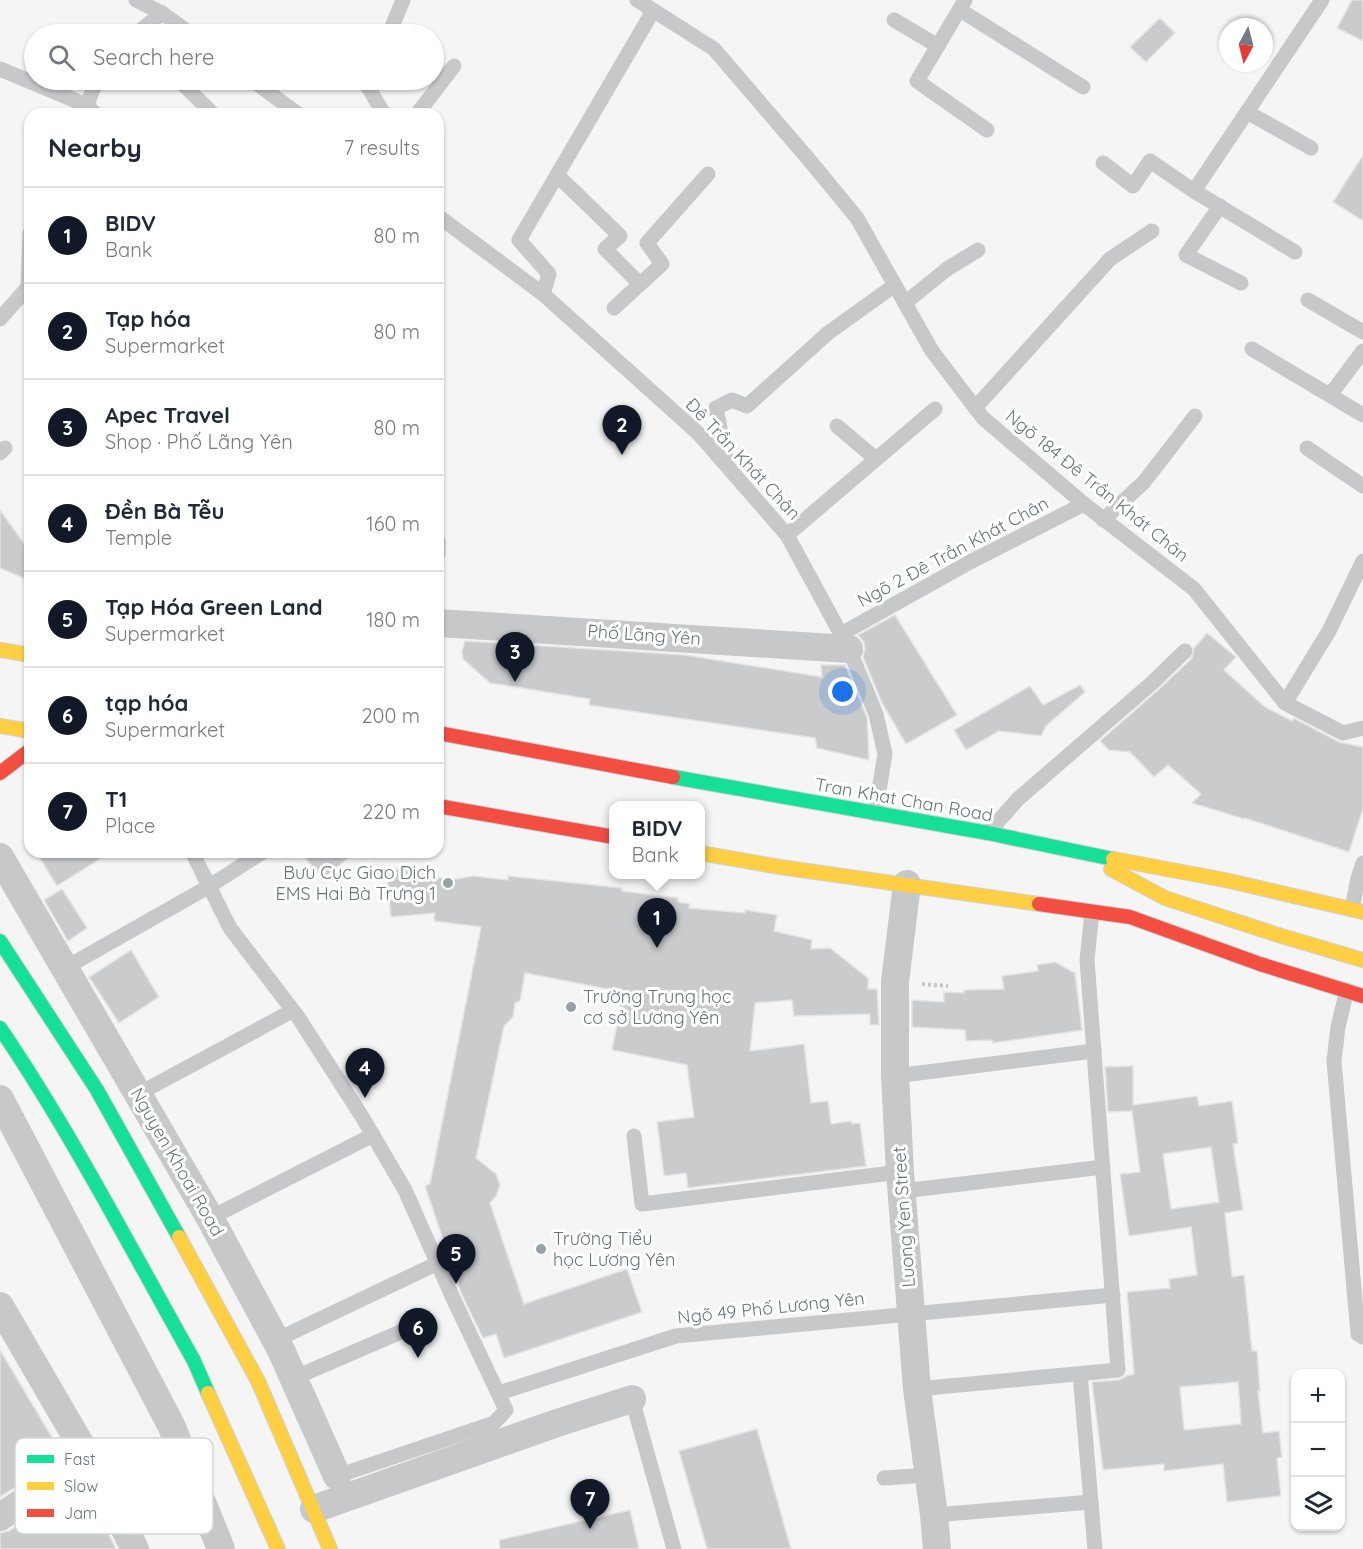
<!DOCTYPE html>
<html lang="en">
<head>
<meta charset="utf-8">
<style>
	body { margin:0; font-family:Quicksand,sans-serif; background:#f2f2f3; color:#1f2937 }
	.controls { position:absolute; right:18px; bottom:18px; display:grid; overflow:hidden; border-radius:12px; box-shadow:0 2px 4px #0004 }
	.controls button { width:54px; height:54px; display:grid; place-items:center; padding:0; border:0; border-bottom:2px solid #e0e1e3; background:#fff; color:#1f2937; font:30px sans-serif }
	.compass { position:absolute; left:1219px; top:18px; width:54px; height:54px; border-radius:50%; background:#fff; box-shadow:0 2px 4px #0004; rotate:187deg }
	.you { position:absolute; left:843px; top:692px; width:21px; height:21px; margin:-15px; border:4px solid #fff; border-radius:50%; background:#1a73e8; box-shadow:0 0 0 9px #1a73e833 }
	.badge { display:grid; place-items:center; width:39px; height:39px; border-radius:50%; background:#111827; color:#fff; font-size:20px; font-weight:700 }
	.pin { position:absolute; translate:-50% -50px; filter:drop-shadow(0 2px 3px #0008) }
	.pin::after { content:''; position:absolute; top:32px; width:21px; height:18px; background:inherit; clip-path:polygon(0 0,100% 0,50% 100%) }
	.popup { position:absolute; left:609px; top:801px; width:96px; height:78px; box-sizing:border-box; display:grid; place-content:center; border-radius:12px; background:#fff; filter:drop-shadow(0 2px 4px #0005); font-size:20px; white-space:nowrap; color:#747a83 }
	.popup b { font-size:22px; color:#1f2937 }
	.popup::after { content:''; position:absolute; left:50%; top:100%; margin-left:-12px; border:12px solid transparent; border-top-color:#fff }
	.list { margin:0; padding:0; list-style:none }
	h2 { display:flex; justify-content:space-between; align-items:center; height:78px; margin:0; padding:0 24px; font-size:26px }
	h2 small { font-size:20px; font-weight:400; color:#747a83 }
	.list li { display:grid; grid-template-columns:39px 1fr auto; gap:18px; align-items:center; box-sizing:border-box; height:96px; padding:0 24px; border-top:2px solid #e0e1e3 }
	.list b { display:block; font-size:22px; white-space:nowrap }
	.list p { margin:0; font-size:20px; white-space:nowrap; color:#747a83 }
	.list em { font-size:20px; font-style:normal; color:#747a83 }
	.icon { flex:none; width:33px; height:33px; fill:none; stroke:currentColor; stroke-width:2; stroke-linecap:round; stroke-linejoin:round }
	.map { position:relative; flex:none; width:1363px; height:1549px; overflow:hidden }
	.search { position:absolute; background:#fff; box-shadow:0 2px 4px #0004; left:24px; top:24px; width:420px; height:66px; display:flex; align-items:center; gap:15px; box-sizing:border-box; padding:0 21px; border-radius:33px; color:#747a83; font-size:22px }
	.panel { position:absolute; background:#fff; box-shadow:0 2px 4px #0004; left:24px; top:108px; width:420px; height:750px; border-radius:18px }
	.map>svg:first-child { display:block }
	.building { fill:#cacbcc; stroke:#e4e4e4; stroke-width:1.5; fill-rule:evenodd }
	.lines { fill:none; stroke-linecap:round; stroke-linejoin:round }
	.fast-casing { stroke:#d0d1d2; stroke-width:16 }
	.slow-casing { stroke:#d0d1d2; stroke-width:16 }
	.jam-casing { stroke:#d0d1d2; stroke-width:16 }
	.path { stroke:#c5c5c6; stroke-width:4; stroke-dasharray:3 3; stroke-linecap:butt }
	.lane { stroke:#c6c8c9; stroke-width:15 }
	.street { stroke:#c6c8c9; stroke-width:28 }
	.fast { stroke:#16e098; stroke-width:14 }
	.slow { stroke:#ffcf43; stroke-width:14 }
	.jam { stroke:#f24e42; stroke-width:14 }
	.poi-dot { fill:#97a2a6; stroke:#fff; stroke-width:2 }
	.labels { text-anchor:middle; stroke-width:6; stroke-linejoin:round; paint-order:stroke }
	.street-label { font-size:18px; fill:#65757b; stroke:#fff }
	.poi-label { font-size:18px; fill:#65757b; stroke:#fff; text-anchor:start }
	.key { fill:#fff; stroke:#d1d6d7; stroke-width:1.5 }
	.key-label { font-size:16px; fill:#65757b }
</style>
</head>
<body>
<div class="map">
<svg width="1363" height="1549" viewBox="0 0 1363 1549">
	<rect width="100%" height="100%" fill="#f5f5f5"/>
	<g class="building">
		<polygon points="1352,0 1363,0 1363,41 1337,28"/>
		<polygon points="1160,18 1175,33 1146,62 1130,47"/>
		<polygon points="1363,155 1363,221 1333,202"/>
		<polygon points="0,510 30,552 30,581 0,568"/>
		<polygon points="895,615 957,715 906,744 882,703 863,657 865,649 864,642 858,635"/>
		<polygon points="1207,633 1236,657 1224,670 1265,707 1292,721 1294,718 1339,742 1363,747 1363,809 1349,852 1245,818 1244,819 1192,803 1201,794 1168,765 1154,777 1130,752 1109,750 1100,741 1158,690 1192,658 1194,648"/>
		<polygon points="465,641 685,655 822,677 821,665 845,665 867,717 869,760 817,748 815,738 589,705 590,699 490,683 463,659 462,651"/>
		<polygon points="1080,685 1085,692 1046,726 1041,736 999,731 966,750 954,730 1030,686 1043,705"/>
		<polygon points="36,852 111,852 57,886"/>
		<polygon points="300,852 355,852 323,879"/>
		<polygon points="426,866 428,877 457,879 473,876 508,880 508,876 622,888 622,891 678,898 678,902 690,904 689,908 745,913 745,910 777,915 774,931 812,940 811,949 830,948 868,978 868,989 877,989 879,1025 870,1025 870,1014 794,1016 792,1000 755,1003 750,1051 804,1044 811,1103 828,1101 831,1124 851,1121 852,1124 860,1123 866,1166 688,1188 686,1173 664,1176 657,1122 694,1117 687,1065 612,1050 623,992 525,973 520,1001 515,1003 513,1017 504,1026 476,1158 496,1174 500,1185 496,1196 490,1203 524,1304 627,1269 642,1312 504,1358 496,1334 483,1338 462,1295 425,1186 430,1184 481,927 434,921 435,913 391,917 386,870"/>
		<polygon points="62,889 87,928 68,941 44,900"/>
		<polygon points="131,950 159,997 119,1023 89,977"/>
		<polygon points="1055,962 1075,973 1082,1030 993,1043 992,1040 966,1041 965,1030 912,1027 912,1000 944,1002 944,992 964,993 964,990 1004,989 1002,976 1038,971 1037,965"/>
		<path d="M1133 1066V1105L1197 1096 1199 1106 1232 1101 1238 1143 1233 1144 1243 1210 1225 1213 1232 1277 1244 1275 1252 1351H1257L1260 1391H1258L1263 1433 1279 1431 1282 1457 1277 1458 1281 1496 1227 1502 1223 1464 1164 1471V1464L1103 1470 1092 1382 1119 1380 1126 1376 1134 1374 1127 1292 1170 1288 1169 1279 1197 1275 1191 1227 1129 1236 1120 1174 1140 1172 1132 1111 1108 1112 1105 1067ZM1211 1147 1219 1202 1171 1209 1163 1154ZM1238 1382 1241 1424 1184 1430 1180 1387Z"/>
		<polygon points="0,1350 59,1449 45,1458 50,1465 0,1497"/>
		<polygon points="757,1429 791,1549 707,1549 679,1451"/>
		<polygon points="83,1483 116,1549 0,1549 0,1533 9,1531"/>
		<polygon points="630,1510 639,1549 500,1549 499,1540"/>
	</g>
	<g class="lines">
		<g class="fast-casing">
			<g id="fast">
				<polyline points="673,777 988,833 1113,859"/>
				<polyline points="0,941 97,1090 179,1237"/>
				<path d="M0 1028C72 1134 131 1249 194 1361L208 1393"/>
			</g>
		</g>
		<g class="slow-casing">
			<g id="slow">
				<polyline points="0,650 30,655"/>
				<polyline points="0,726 30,731"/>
				<polyline points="700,853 780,867 1039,904"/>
				<polyline points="1113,859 1225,880 1363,912"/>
				<polyline points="1111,869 1165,898 1278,935 1363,960"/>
				<polyline points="179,1237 258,1381 330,1549"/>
				<polyline points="208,1393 278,1549"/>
			</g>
		</g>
		<g class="jam-casing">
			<g id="jam">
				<polyline points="438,733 673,777"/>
				<polyline points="0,773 30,750"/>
				<polyline points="438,806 614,837"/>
				<polyline points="1039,904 1130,917 1260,964 1363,996"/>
			</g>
		</g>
		<polyline class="path" points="922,984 948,986"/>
		<g class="lane">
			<polyline points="136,0 162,13 191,34"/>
			<polyline points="637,0 714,49 811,162 857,218 932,351 983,418 1084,504 1194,589 1285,703 1343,733 1363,728"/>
			<polyline points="965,0 917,81 987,130"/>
			<polyline points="960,10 1083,87"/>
			<polyline points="894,20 938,46"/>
			<polyline points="136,34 162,13"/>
			<polyline points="389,34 403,0"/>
			<polyline points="0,69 86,105 96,114"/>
			<polyline points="179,80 213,114"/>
			<polyline points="252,80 298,114"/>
			<polyline points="371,80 368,87 384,114"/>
			<polyline points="1247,112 1311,148"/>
			<polyline points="83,114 97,80"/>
			<polyline points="417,114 454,66"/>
			<polyline points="1103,163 1133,186 1150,161 1194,191"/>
			<polyline points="557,175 620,236 605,249 640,284"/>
			<polyline points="1220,206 1186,255 1241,283"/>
			<polyline points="438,216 543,294 699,434 787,535 849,649 876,714 885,754 875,814"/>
			<polyline points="1295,252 1194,191 1322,0"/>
			<polyline points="543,294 549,274 519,240 653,11"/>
			<polyline points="1308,300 1363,332"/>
			<polyline points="905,303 947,269 978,250"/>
			<polyline points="614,308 662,264 647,243 708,174"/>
			<polyline points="0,319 28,287 30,233"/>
			<polyline points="1252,349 1363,415"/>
			<polyline points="1330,395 1363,351"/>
			<polyline points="975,408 1110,259 1152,231"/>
			<polyline points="837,426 876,459"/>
			<polyline points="1307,448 1363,486"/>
			<polyline points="0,453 5,448"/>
			<polyline points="727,464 716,408 732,400 747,406 828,333 895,285"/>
			<polyline points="1103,520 1144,482 1195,416"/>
			<polyline points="787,535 935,409"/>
			<polyline points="438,541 438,554"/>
			<polyline points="841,634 972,561 1084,504"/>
			<polyline points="1285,703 1329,631 1363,561"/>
			<polyline points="988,833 1018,799 1152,683 1185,651"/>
			<polyline points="192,852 230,928 298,1017 361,1115 405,1190 452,1296 506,1410 494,1423 337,1476"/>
			<polyline points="1352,909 1358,878 1363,863"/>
			<polyline points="65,968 208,887 263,852"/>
			<polyline points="1347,990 1338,1027 1334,1061 1358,1334 1363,1337"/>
			<polyline points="895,1076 1094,1051"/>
			<polyline points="138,1094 292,1011"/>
			<polyline points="634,1136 642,1204 900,1172"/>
			<polyline points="903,1191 1103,1167"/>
			<polyline points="210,1218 373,1135"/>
			<polyline points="276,1340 438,1263"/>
			<polyline points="1080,1374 1095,1549"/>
			<polyline points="294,1378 405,1330"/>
			<polyline points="917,1389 1118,1370 1087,960 1092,912"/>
			<polyline points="499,1393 676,1336 1113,1295"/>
			<polyline points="632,1399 674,1549"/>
			<polyline points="884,1478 929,1475"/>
			<polyline points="934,1515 1091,1502"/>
		</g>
		<g class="street">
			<polyline points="438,623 849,649"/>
			<polyline points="0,857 210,1218 281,1350 337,1476"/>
			<polyline points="907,884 895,982 895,1076 900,1172 917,1389 934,1515 937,1549"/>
			<polyline points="0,1099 171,1425 221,1549"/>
			<polyline points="0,1306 89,1459 135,1549"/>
			<polyline points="314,1509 557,1423 632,1399"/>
			<polyline points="0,1517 89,1459"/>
		</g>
		<use href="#fast" class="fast"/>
		<use href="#slow" class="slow"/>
		<use href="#jam" class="jam"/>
	</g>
	<g class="poi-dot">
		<circle cx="448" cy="883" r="6"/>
		<circle cx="571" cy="1007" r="6"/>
		<circle cx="541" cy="1249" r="6"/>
	</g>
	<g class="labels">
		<g class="street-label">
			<text transform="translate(743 459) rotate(47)" y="6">Đê Trần Khát Chân</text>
			<text transform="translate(1097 486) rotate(39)" y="6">Ngõ 184 Đê Trần Khát Chân</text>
			<text transform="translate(953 552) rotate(-28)" y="6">Ngõ 2 Đê Trần Khát Chân</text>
			<text transform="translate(644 635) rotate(4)" y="6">Phố Lãng Yên</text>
			<text transform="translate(904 800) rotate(10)" y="6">Tran Khat Chan Road</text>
			<text transform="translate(177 1162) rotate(60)" y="6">Nguyen Khoai Road</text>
			<text transform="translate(904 1217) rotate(-94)" y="6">Luong Yen Street</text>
			<text transform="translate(771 1308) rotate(-6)" y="6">Ngõ 49 Phố Lương Yên</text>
		</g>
		<g class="poi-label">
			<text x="436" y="879" text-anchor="end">Bưu Cục Giao Dịch<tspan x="436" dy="21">EMS Hai Bà Trưng 1</tspan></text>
			<text x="583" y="1003">Trường Trung học<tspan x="583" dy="21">cơ sở Lương Yên</tspan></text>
			<text x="553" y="1245">Trường Tiểu<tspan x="553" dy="21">học Lương Yên</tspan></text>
		</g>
	</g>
	<rect x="15" y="1438" width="198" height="96" rx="9" class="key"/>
	<rect x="27" y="1455" width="27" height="8" fill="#16e098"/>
	<rect x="27" y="1482" width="27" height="8" fill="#ffcf43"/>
	<rect x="27" y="1509" width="27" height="8" fill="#f24e42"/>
	<g class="key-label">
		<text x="64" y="1465">Fast</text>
		<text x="64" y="1492">Slow</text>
		<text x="64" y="1519">Jam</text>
	</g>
</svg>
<div class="controls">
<button>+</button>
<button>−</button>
<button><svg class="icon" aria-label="layers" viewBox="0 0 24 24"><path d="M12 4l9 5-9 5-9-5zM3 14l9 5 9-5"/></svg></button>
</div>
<svg class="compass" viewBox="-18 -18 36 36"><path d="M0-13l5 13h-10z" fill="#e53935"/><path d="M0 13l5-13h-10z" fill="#747a83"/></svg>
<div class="you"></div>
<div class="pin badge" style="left:657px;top:948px">1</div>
<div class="popup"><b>BIDV</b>Bank</div>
<div class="pin badge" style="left:622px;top:455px">2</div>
<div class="pin badge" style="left:515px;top:682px">3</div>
<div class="pin badge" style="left:365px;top:1098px">4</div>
<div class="pin badge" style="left:456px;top:1284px">5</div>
<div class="pin badge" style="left:418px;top:1358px">6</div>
<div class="pin badge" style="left:590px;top:1529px">7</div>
<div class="search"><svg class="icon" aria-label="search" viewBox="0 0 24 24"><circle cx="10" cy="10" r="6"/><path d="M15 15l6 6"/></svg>Search here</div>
<section class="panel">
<h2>Nearby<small>7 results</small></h2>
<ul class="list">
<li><span class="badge">1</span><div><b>BIDV</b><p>Bank</p></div><em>80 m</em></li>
<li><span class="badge">2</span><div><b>Tạp hóa</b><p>Supermarket</p></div><em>80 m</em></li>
<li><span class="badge">3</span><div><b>Apec Travel</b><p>Shop · Phố Lãng Yên</p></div><em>80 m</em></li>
<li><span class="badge">4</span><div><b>Đền Bà Tễu</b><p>Temple</p></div><em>160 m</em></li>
<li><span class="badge">5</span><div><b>Tạp Hóa Green Land</b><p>Supermarket</p></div><em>180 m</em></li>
<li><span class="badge">6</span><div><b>tạp hóa</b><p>Supermarket</p></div><em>200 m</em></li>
<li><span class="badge">7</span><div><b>T1</b><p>Place</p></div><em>220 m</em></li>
</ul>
</section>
</div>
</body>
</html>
